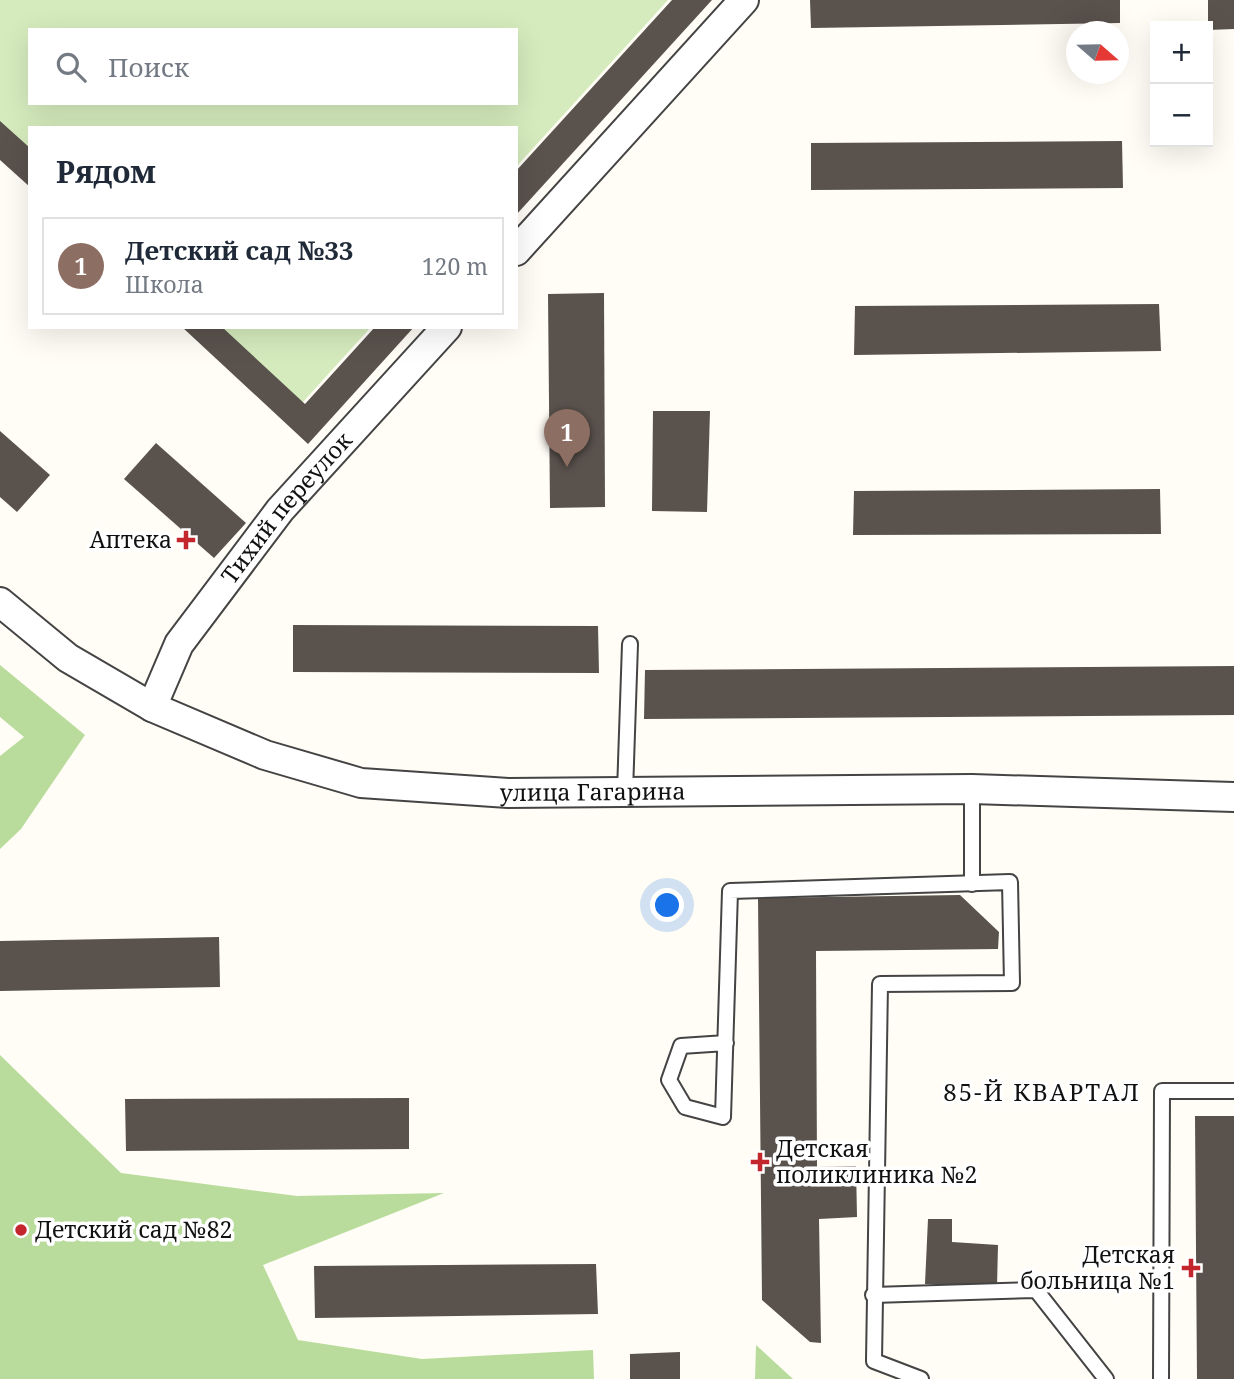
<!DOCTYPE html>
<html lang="ru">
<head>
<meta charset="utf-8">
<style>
	body { margin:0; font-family:"Noto Serif",serif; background:#f2f2f3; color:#1f2937 }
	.controls { position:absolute; right:21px; top:21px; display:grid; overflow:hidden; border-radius:0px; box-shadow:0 7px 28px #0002 }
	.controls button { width:63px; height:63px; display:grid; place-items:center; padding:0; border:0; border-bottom:2px solid #e0e1e3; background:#fff; color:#1f2937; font:35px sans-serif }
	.compass { position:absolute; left:1066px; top:21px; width:63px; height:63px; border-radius:50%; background:#fff; box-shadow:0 7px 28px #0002; rotate:110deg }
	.you { position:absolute; left:668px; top:906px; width:24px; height:24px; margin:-18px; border:5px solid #fff; border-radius:50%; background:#1a73e8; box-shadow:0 0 0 10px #1a73e833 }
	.badge { display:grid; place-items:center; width:46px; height:46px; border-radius:50%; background:#c4262e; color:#fff; font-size:23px; font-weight:700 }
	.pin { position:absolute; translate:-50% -58px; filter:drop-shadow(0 2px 4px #0008) }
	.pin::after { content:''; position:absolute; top:37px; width:24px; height:21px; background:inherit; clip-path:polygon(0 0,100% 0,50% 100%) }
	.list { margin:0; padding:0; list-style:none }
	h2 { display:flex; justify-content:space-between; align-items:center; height:91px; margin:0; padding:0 28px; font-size:30px }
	h2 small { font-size:23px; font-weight:400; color:#747a83 }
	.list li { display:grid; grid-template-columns:46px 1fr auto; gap:21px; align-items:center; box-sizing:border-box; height:98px; margin:0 14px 14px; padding:0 14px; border:2px solid #e0e1e3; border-radius:0px }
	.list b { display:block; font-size:26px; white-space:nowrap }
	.list p { margin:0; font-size:23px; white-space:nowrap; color:#747a83 }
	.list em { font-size:23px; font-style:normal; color:#747a83 }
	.icon { flex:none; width:38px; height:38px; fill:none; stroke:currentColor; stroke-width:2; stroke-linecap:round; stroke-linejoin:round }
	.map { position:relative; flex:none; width:1234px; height:1379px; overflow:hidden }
	.search { position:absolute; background:#fff; box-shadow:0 7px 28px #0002; left:28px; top:28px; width:490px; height:77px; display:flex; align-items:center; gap:18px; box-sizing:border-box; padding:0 24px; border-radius:0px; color:#747a83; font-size:26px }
	.panel { position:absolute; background:#fff; box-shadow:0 7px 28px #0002; left:28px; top:126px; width:490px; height:203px; border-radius:0px }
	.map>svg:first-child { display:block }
	.green { fill:#d5ebbd; fill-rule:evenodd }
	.forest { fill:#b9dc9c }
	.building { fill:#5a524d }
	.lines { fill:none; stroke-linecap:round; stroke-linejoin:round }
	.service-casing { stroke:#444; stroke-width:18 }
	.minor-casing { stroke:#444; stroke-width:32 }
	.service { stroke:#fff; stroke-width:14 }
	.minor { stroke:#fff; stroke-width:28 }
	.poi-dot { fill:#c4262e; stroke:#fff; stroke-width:2.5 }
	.labels { text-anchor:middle; stroke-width:7; stroke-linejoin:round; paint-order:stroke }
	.street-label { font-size:23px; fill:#111; stroke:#fff }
	.poi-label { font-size:23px; fill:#111; stroke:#fff; text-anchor:end }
	.neighbourhood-label { font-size:24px; letter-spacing:2px; fill:#111; stroke:#fff }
</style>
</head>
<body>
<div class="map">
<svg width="1234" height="1379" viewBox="0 0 1234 1379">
	<rect width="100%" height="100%" fill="#fffdf5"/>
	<g class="green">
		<path d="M0 0H668L516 167V128H30V150L0 122ZM30 30H516V103H30Z"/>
		<polygon points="221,327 371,327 302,403"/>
	</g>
	<g class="forest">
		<polygon points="0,665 85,735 21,829 0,849 0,756 24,737 0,717"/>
		<polygon points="0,1055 121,1173 297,1196 444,1193 263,1265 298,1340 422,1359 593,1350 594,1379 0,1379"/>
		<polygon points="756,1345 793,1379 755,1379"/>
	</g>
	<g class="building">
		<polygon points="672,0 712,0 516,215 516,171"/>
		<polygon points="810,0 1120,0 1120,23 811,28"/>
		<polygon points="1208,0 1234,0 1234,29 1208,30"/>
		<polygon points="0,121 30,148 30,187 0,160"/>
		<polygon points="1122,141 1123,188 811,190 811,143"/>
		<polygon points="604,293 605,507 550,508 548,294"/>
		<polygon points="1159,304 1161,351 854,355 855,306"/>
		<polygon points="182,327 222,327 305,404 375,327 414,327 308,444"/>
		<polygon points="653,411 710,411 707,512 652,511"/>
		<polygon points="0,431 50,475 17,512 0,497"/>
		<polygon points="156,443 246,523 214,558 124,479"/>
		<polygon points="1160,489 1161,534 853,535 854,491"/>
		<polygon points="293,625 598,626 599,673 293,672"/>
		<polygon points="1234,666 1234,715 644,719 645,670"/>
		<polygon points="960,895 999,932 998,949 816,951 817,1167 856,1166 857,1217 819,1219 821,1343 810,1342 762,1300 758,898"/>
		<polygon points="219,937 220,987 0,991 0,941"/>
		<polygon points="409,1098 409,1149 126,1151 125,1099"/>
		<polygon points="1195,1116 1234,1116 1234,1379 1197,1379"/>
		<polygon points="928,1219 952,1219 952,1242 998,1245 997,1287 925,1284"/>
		<polygon points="596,1264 598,1314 315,1318 314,1266"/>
		<polygon points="680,1352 680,1379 630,1379 630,1354"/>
	</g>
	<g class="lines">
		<g class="service-casing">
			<g id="service">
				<polyline points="972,789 972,884"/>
				<polyline points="625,792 630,644"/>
				<polyline points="726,1043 681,1046 669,1080 685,1107 723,1117 730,891 1010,882 1012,983 880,984 874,1361 921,1379"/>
				<polyline points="873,1295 1036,1290 1106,1379"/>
				<polyline points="1161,1379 1162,1091 1234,1091"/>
			</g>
		</g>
		<g class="minor-casing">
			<g id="minor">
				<polyline points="516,251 744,0"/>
				<path id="s1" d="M0 602 68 658 152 707 265 755 361 783 508 793 972 789 1234 797"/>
				<path id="s2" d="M152 707 179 644 280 510 447 327"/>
			</g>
		</g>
		<use href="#service" class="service"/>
		<use href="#minor" class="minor"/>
	</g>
	<g class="poi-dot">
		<path d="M182.5 529.5h7v7h7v7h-7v7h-7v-7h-7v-7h7z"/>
		<path d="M756.5 1151.5h7v7h7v7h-7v7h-7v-7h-7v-7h7z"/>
		<circle cx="21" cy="1230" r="7"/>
		<path d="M1187.5 1257.5h7v7h7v7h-7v7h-7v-7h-7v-7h7z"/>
	</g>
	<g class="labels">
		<g class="street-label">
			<text dy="8" stroke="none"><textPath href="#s2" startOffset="242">Тихий переулок</textPath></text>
			<text dy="8" stroke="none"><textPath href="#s1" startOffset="640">улица Гагарина</textPath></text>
		</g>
		<g class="poi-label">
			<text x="172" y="548">Аптека</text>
			<text x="776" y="1157" text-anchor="start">Детская<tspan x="776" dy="26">поликлиника №2</tspan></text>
			<text x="35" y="1238" text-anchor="start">Детский сад №82</text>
			<text x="1175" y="1263">Детская<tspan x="1175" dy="26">больница №1</tspan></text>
		</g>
		<g class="neighbourhood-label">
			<text x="1042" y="1101">85-Й КВАРТАЛ</text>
		</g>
	</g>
</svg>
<div class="controls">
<button>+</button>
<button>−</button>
</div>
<svg class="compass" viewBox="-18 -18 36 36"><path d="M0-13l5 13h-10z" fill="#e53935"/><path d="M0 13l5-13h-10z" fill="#747a83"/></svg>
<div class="you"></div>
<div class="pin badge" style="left:567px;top:467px;background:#8d6e63">1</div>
<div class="search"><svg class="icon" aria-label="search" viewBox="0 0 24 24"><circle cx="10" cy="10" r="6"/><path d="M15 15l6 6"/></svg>Поиск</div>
<section class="panel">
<h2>Рядом<small></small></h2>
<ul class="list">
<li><span class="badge" style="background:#8d6e63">1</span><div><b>Детский сад №33</b><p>Школа</p></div><em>120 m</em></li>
</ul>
</section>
</div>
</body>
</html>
